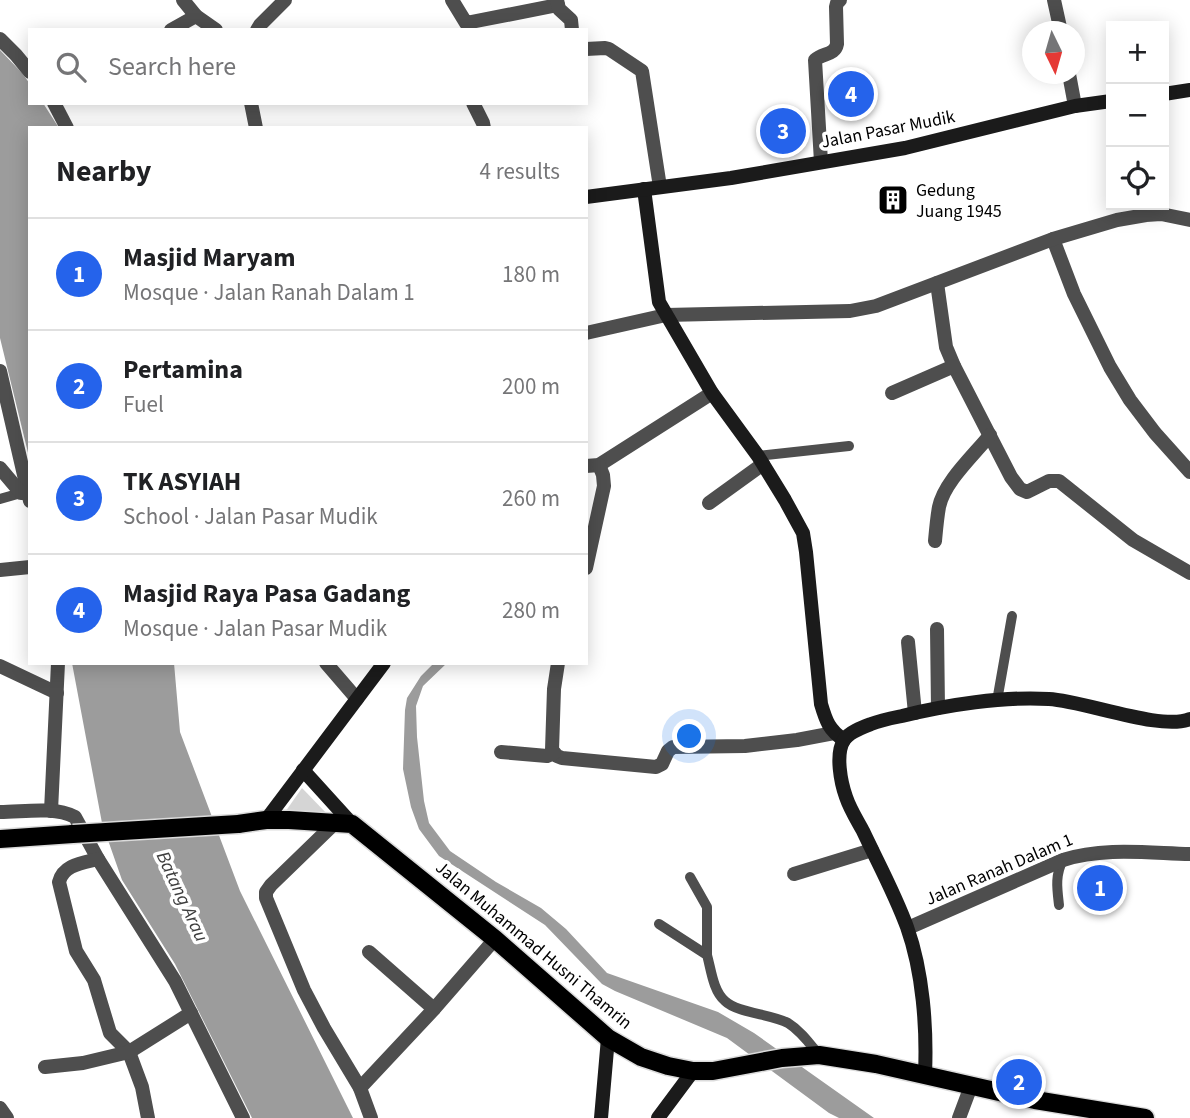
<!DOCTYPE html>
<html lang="en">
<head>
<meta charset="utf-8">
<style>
	body { margin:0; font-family:"Source Sans 3",sans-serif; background:#f6f6f6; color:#202124 }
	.controls { position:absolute; right:21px; top:21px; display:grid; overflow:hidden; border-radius:0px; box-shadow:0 4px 18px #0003 }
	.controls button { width:63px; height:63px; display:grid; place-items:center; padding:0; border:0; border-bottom:2px solid #e0e0e0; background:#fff; color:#202124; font:35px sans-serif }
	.compass { position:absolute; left:1022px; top:21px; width:63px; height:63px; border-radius:50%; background:#fff; box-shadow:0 4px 18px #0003; rotate:175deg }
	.you { position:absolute; left:690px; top:737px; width:24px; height:24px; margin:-18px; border:5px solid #fff; border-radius:50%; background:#1a73e8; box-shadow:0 0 0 10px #1a73e833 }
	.badge { display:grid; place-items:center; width:46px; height:46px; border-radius:50%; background:#2563eb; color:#fff; font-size:23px; font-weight:700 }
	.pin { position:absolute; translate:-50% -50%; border:4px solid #fff; box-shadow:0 2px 7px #0006 }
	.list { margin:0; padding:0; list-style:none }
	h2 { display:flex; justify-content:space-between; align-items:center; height:91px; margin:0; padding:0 28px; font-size:30px }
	h2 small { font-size:23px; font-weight:400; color:#757577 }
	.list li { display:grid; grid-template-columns:46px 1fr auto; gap:21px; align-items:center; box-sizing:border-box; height:112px; padding:0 28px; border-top:2px solid #e0e0e0 }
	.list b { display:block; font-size:26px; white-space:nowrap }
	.list p { margin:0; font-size:23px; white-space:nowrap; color:#757577 }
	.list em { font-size:23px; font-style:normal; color:#757577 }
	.icon { flex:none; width:38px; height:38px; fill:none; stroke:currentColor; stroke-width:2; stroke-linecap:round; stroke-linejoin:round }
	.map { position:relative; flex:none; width:1190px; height:1118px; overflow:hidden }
	.search { position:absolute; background:#fff; box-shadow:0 4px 18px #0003; left:28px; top:28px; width:560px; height:77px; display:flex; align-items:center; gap:18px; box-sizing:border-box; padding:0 24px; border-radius:0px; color:#757577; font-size:26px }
	.panel { position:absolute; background:#fff; box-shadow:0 4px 18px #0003; left:28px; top:126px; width:560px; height:539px; border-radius:0px }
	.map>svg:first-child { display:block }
	.green { fill:#d5d5d5 }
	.water { fill:#9c9c9c }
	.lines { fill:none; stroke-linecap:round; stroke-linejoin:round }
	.primary-casing { stroke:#dbdbdb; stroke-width:21 }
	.lane { stroke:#4e4e4e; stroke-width:10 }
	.street { stroke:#4e4e4e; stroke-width:14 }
	.secondary { stroke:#1b1b1b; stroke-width:14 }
	.primary { stroke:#000; stroke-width:18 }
	.primary-bridge-casing { stroke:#dbdbdb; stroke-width:21; stroke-linecap:butt }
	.primary-bridge { stroke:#000; stroke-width:18 }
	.labels { text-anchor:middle; stroke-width:7; stroke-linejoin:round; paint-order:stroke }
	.street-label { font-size:18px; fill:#000; stroke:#fff }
	.poi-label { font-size:18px; fill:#000; stroke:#fff; text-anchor:start }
	.water-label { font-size:19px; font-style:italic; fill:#3d3d3d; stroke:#fff }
</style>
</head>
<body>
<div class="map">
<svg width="1190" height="1118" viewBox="0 0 1190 1118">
	<rect width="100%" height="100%" fill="#fff"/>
	<polygon class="green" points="302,788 330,817 283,815"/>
	<g class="water">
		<polygon points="0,50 22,73 30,84 30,103 43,103 59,128 30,128 30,461 0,338"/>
		<polygon points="72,663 174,663 180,732 240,891 353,1118 252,1118 175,964 122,880 102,823"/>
		<polygon points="434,663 447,663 423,686 416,706 417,737 424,801 429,823 450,851 496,882 541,908 566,929 607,973 718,1012 754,1033 874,1118 839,1118 829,1113 727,1038 615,991 602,984 545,925 439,856 419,829 411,807 403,769 405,710 407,698 421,676"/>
	</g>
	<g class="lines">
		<g class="primary-casing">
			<g id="primary">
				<polyline points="238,824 266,820 289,820 352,824 495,939 608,1038 641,1057 668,1066 693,1071 713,1071 782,1058 819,1055 876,1064 1035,1100 1145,1118"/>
				<polyline points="0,839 73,834"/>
			</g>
		</g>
		<g class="lane">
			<polyline points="758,456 849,446"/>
			<polyline points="0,499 21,493"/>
			<polyline points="997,701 1012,616"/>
			<polyline points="690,877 707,907 707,955"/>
			<path d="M1059 905C1057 888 1055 875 1063 860"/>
			<path d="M659 924 707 955C711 969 713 991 725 1001 737 1013 771 1014 788 1023 801 1031 810 1044 819 1055"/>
		</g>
		<g class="street">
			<polyline points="183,0 196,16 216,30"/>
			<polyline points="452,0 466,23 558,5"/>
			<polyline points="557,0 559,9 571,20 572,30"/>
			<polyline points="1054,0 1061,32"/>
			<polyline points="171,30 196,16"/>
			<polyline points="257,30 260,25 285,0"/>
			<polyline points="0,39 16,55 30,72"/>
			<polyline points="586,49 605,48 609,49 642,71 660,187"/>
			<polyline points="1069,74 1075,106"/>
			<polyline points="54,103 67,128"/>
			<polyline points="251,103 256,128"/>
			<polyline points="473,103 483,123 484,128"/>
			<path d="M821 162 815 60C823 53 835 55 837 44L836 7 837 3 840 0"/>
			<polyline points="1053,239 1074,294 1110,367 1130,400 1155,433 1190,472"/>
			<polyline points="937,283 946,347 954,366 1011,477 1020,489 1027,492 1049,481 1059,481 1133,540 1190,573"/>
			<polyline points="586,333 666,315 850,311 876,306 1053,239 1117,220 1146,215 1161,214 1190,220"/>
			<polyline points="0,371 30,501"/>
			<polyline points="892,393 954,366"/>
			<polyline points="586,466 599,465 712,393"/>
			<polyline points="0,468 21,493 28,493"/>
			<polyline points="709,503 763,464"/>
			<path d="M935 541C936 530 937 518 939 507 944 482 974 455 990 435"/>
			<polyline points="586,568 604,486 603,475 599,465"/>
			<polyline points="0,570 30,567"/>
			<polyline points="937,629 938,708"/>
			<polyline points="908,642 915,713"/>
			<polyline points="326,663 357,699"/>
			<polyline points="558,663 554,689 552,750 557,756 562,758 656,767 662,764 668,751 673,747 745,746 797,740 834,733"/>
			<polyline points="0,666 57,693"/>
			<polyline points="501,752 547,756 554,753"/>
			<polyline points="51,811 58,663"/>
			<path d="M0 812C24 812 53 806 75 817L98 859 175 981 243 1118"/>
			<polyline points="336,822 271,885 266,892 266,898 304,990 324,1028 360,1088 371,1118"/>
			<path d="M98 859C82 863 63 865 59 882L76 951 94 980 110 1033 129 1052 142 1087 148 1118"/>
			<polyline points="794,874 872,850"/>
			<path d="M908 928 1063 860C1103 847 1148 853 1190 854"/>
			<polyline points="369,952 434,1009"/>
			<polyline points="45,1067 83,1063 129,1052 191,1013"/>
			<polyline points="360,1088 434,1009 495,939"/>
			<polyline points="0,1108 7,1118"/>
			<polyline points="959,1118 971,1086"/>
		</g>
		<g class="secondary">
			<polyline points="1164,94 1190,90"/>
			<path d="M644 189 659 302 712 393 758 456 785 500 803 533 806 552 821 704C826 721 829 730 844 740"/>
			<polyline points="586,197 731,178 905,148 1075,106 1111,101"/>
			<polyline points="303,770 352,824"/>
			<polyline points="266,820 384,663"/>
			<path d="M925 1074C927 1028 923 972 907 927 895 894 878 863 863 831 857 820 850 809 846 797 841 783 835 754 844 740 849 732 863 727 871 724 881 720 892 718 902 716 946 705 1004 696 1049 699 1085 701 1161 731 1190 719"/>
			<polyline points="601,1118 608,1038"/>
			<polyline points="658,1118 693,1071"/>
		</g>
		<use href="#primary" class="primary"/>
		<g class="primary-bridge-casing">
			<polyline id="primary-bridge" points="73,834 238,824"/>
		</g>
		<use href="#primary-bridge" class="primary-bridge"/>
	</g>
	<defs>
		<g id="building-square" transform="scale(1.575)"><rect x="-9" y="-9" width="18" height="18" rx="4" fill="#000" stroke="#fff"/><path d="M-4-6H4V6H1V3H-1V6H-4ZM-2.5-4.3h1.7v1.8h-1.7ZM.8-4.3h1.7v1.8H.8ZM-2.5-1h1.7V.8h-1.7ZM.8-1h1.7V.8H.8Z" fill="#fff"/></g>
	</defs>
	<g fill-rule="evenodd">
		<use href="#building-square" x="893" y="200"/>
	</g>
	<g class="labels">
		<g class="street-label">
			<text transform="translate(888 129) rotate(-11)" y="6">Jalan Pasar Mudik</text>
			<text transform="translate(999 869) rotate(-23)" y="6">Jalan Ranah Dalam 1</text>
			<text transform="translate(534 945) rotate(40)" y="6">Jalan Muhammad Husni Thamrin</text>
		</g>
		<g class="poi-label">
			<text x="916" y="196">Gedung<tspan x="916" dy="21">Juang 1945</tspan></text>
		</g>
		<g class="water-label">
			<text transform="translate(183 896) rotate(65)" y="7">Batang Arau</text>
		</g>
	</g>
</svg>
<div class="controls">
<button>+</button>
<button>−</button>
<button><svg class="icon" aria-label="locate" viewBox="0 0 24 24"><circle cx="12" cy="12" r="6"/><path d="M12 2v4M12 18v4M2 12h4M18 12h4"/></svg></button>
</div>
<svg class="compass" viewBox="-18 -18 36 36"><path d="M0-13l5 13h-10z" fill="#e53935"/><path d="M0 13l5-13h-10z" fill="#757577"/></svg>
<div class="you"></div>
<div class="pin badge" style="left:1100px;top:888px">1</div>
<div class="pin badge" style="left:1019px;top:1082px">2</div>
<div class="pin badge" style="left:783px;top:131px">3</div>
<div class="pin badge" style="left:851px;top:94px">4</div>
<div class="search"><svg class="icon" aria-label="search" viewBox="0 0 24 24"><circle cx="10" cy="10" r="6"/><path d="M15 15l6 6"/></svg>Search here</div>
<section class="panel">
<h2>Nearby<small>4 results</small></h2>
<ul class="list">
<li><span class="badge">1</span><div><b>Masjid Maryam</b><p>Mosque · Jalan Ranah Dalam 1</p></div><em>180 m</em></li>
<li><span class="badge">2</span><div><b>Pertamina</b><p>Fuel</p></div><em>200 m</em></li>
<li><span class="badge">3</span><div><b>TK ASYIAH</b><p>School · Jalan Pasar Mudik</p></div><em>260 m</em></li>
<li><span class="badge">4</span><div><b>Masjid Raya Pasa Gadang</b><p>Mosque · Jalan Pasar Mudik</p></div><em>280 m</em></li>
</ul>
</section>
</div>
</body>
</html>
